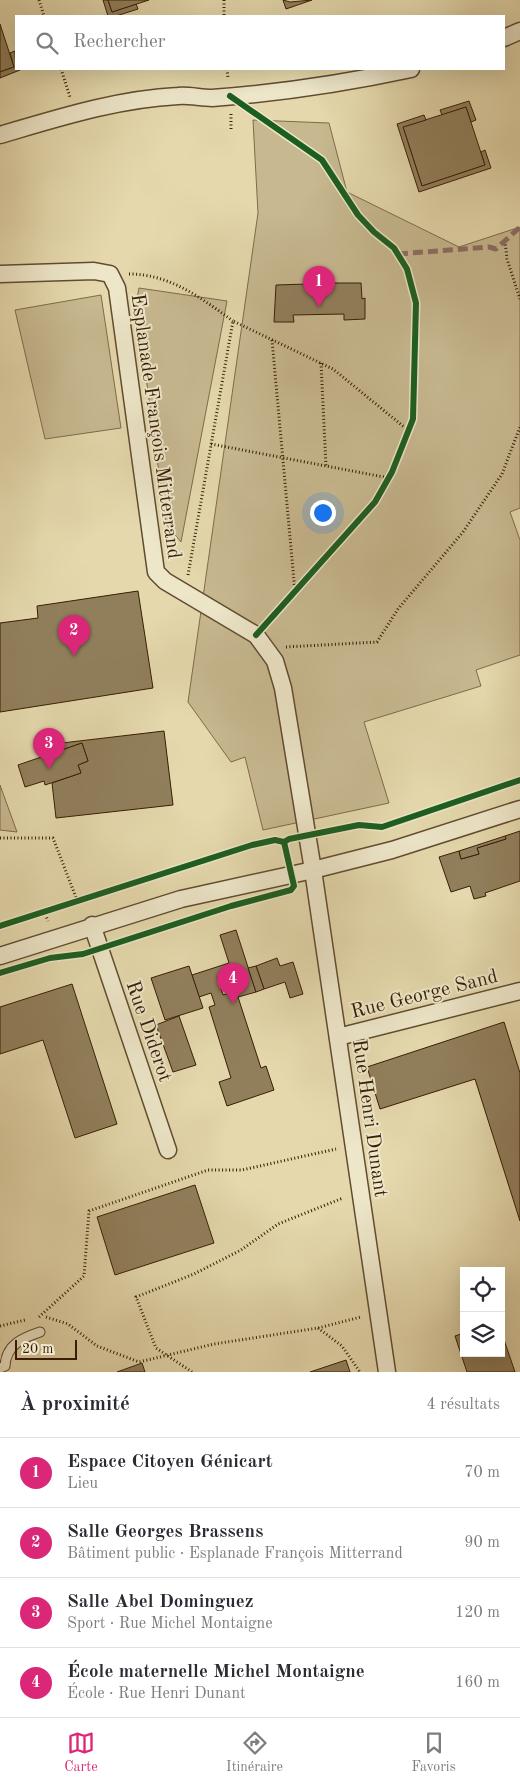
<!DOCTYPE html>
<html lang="fr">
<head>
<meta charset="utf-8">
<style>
	body { margin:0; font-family:"Old Standard TT",serif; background:#f2f2f3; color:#2b2b33 }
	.controls { position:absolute; right:15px; bottom:15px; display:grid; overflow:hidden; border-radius:0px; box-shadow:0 5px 20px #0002 }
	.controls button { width:45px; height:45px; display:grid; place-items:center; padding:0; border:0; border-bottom:1px solid #e1e1e2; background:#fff; color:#2b2b33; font:25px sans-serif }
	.scale { position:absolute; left:15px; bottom:12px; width:62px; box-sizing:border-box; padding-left:5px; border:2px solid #371e05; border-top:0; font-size:14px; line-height:18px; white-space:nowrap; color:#371e05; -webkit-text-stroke:4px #ede6c9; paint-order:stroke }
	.you { position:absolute; left:322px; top:512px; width:18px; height:18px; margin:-12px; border:4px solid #fff; border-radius:50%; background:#1a73e8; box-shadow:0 0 0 8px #1a73e833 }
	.badge { display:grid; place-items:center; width:32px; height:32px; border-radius:50%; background:#db2777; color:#fff; font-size:16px; font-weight:700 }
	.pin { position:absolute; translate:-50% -41px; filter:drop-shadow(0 1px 2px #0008) }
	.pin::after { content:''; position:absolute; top:26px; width:18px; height:15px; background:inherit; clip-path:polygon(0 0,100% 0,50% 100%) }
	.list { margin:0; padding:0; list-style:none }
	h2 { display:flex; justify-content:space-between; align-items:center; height:65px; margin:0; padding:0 20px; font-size:21px }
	h2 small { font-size:16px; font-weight:400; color:#7c7c81 }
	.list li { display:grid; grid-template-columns:32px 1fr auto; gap:15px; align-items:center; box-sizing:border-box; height:70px; padding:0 20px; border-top:1px solid #e1e1e2 }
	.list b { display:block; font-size:19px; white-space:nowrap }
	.list p { margin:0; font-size:16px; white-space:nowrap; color:#7c7c81 }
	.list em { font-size:16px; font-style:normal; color:#7c7c81 }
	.icon { flex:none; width:28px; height:28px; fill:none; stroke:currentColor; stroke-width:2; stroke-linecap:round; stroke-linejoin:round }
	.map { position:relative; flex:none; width:520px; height:1372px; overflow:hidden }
	.search { position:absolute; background:#fff; box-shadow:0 5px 20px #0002; left:15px; right:15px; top:15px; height:55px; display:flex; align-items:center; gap:12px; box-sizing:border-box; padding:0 18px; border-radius:0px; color:#7c7c81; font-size:19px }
	.sheet { height:345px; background:#fff }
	nav { display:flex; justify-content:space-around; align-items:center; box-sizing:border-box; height:70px; border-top:1px solid #e1e1e2; background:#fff; font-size:14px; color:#7c7c81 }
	nav a { display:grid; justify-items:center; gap:2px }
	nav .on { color:#db2777 }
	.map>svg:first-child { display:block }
	.green { fill:#c7b890; stroke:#7f6b4a }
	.building { fill:#917f5c; stroke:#371e05; fill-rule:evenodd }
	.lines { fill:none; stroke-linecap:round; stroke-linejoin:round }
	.lane-casing { stroke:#624c2f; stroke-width:11 }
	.street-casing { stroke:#624c2f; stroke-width:19 }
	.path { stroke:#371e05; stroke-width:3; stroke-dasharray:1 2.5; stroke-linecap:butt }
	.lane { stroke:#ede6c9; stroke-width:9 }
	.street { stroke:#ede6c9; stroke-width:16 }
	.quiet { stroke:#8d6e63; stroke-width:5; stroke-dasharray:10 5; stroke-linecap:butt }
	.cycleway-casing { stroke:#ede6c9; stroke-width:9 }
	.cycleway { stroke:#1b5e20; stroke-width:6 }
	.labels { text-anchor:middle; stroke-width:4; stroke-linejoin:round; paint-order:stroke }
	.street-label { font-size:20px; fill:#371e05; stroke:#ede6c9 }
</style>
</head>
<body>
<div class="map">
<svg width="520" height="1372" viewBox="0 0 520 1372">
	<rect width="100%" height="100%" fill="#e4d8ac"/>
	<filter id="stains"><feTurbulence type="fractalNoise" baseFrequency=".004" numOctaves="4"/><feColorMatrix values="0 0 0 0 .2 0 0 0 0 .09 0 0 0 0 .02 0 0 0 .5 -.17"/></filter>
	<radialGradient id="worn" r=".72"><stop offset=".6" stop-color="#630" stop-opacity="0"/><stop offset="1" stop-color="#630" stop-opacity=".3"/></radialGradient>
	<g class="green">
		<polygon points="253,120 329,123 347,192 459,247 520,227 520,508 510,512 520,540 520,655 476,670 481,686 364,722 389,803 263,830 245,757 231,762 188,702 258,213"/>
		<polygon points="139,288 227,301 181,542 166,524 136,304"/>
		<polygon points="101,295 121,428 45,439 15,310"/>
		<polygon points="0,785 17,832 0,830"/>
	</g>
	<g class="building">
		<polygon points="103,0 108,0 112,12 136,4 138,9 116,16 108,16"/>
		<polygon points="108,0 149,0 112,12"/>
		<polygon points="283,0 290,2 312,0 286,9"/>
		<polygon points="0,24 14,67 0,72"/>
		<polygon points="15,51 16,69 20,70 0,78 0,72 14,67 10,53"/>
		<polygon points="469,101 476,120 471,122 466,107 442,115 440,110"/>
		<polygon points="466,107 485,165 422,186 403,127"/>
		<polygon points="424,115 426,120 403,127 422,186 485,165 481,152 485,150 491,168 419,192 397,124"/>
		<polygon points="333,283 361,283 362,299 365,298 365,319 344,320 344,314 293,315 294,322 274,322 276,285 307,284 306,290 333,289"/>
		<polygon points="138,591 153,688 0,712 0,623 38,618 37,606"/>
		<polygon points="164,731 173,805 56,818 52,783 81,773 78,765 88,761 82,743 62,750 62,743"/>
		<polygon points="82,743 88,761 78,765 81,773 45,785 44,781 25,787 18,765"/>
		<polygon points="520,831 520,881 485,893 486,896 474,899 470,886 451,892 439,857 459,851 461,859 479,854 477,848 506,839 505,836"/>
		<polygon points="505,836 506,839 477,848 479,854 461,859 459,851"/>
		<path d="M236 930 256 992 238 997 261 1068 266 1066 274 1090 227 1106 219 1082 231 1078 209 1007 215 1005 211 993 199 997 192 975 229 963 220 935ZM227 973 232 992 223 995 217 977Z"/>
		<polygon points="277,958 280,966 293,962 303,994 290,998 285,982 264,989 256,966"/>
		<polygon points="189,966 203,1008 165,1020 151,978"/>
		<polygon points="256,966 264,989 256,992 248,968"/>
		<polygon points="72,984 117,1124 75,1138 43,1040 0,1054 0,1007"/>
		<polygon points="179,1016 196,1065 173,1072 156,1025"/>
		<polygon points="504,1022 520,1073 520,1221 475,1079 380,1109 367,1067"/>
		<polygon points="195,1185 214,1243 115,1275 97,1217"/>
		<polygon points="501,1331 515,1372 467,1372 455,1336 464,1333 464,1353 501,1353"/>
		<polygon points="346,1360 350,1372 310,1372"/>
		<polygon points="142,1363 145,1372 117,1372"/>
	</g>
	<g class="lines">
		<g class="lane-casing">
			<path id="lane" d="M0 1368 5 1366C6 1345 22 1338 40 1332"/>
		</g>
		<g class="street-casing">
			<g id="street">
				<polyline points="504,38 520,31"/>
				<path d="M0 135C58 118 117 99 178 96 189 95 201 98 212 98 279 93 346 83 411 69"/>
				<polyline points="0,274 94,271 110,274 117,288 156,572 165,581 256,635 275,661 283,688 313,870 387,1372"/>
				<polyline points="92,925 168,1150"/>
				<polyline points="0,956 181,899 313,870 392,850 520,809"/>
				<polyline points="338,1037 520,991"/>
			</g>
		</g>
		<g class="path">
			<polyline points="39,0 44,16"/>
			<polyline points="224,0 224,16"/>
			<polyline points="61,69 70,97"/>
			<polyline points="227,69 228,78"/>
			<polyline points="231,114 231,130"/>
			<polyline points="505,241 507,259 520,299"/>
			<path d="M129 274C170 274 201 298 233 321"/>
			<polyline points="272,340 295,592"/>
			<polyline points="321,363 326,466"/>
			<polyline points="211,444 389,478"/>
			<polyline points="188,575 233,321 333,369 409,431"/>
			<polyline points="286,647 377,642 398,609 463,532 502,474 520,427"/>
			<polyline points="0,838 53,838 77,900"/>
			<polyline points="44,911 48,921"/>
			<polyline points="39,1317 84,1276 89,1211 208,1170 242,1170 336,1149"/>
			<polyline points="46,1317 68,1324 97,1346 139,1362 214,1344 318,1328 361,1317"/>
			<polyline points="0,1326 25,1320"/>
			<polyline points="318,1328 342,1346 360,1372"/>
			<polyline points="192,1372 156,1348 136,1297 194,1274 241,1250 278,1224 343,1198"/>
		</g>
		<use href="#lane" class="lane"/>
		<use href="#street" class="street"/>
		<polyline class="quiet" points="398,254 489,247 496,249 520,227"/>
		<g class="cycleway-casing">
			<g id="cycleway">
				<polyline points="230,96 322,160 358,215 374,232 394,248 407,269 416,303 413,419 392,472 375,502 256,635"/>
				<polyline points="0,926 252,845 275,840 284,842"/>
				<polyline points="0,973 50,958 83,954 231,906 291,890 294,886 284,842 289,839 359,825 382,827 520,780"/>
			</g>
		</g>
		<use href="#cycleway" class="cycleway"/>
	</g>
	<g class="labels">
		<g class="street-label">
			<text transform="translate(157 426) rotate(82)" y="7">Esplanade François Mitterrand</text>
			<text transform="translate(424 993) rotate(-14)" y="7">Rue George Sand</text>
			<text transform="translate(150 1031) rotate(71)" y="7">Rue Diderot</text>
			<text transform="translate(371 1118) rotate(82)" y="7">Rue Henri Dunant</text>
		</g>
	</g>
	<rect width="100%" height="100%" filter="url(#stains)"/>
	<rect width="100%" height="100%" fill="url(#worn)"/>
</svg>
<div class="controls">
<button><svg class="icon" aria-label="locate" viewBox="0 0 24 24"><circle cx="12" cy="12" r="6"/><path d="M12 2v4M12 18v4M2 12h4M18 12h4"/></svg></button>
<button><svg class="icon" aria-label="layers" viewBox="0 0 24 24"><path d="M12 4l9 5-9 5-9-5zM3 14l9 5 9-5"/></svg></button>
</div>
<div class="scale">20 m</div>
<div class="you"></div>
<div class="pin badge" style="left:319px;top:307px">1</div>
<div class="pin badge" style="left:74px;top:656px">2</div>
<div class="pin badge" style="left:49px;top:769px">3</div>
<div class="pin badge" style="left:233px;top:1004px">4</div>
<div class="search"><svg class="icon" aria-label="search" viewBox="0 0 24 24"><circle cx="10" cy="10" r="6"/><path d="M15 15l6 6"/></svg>Rechercher</div>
</div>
<section class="sheet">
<h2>À proximité<small>4 résultats</small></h2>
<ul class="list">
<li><span class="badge">1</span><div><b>Espace Citoyen Génicart</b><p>Lieu</p></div><em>70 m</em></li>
<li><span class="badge">2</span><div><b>Salle Georges Brassens</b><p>Bâtiment public · Esplanade François Mitterrand</p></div><em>90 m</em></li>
<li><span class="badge">3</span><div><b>Salle Abel Dominguez</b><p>Sport · Rue Michel Montaigne</p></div><em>120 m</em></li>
<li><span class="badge">4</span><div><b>École maternelle Michel Montaigne</b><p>École · Rue Henri Dunant</p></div><em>160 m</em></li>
</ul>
</section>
<nav>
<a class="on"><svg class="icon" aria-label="map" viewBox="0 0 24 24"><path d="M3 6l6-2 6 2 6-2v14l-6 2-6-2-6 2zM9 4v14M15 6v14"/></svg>Carte</a>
<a><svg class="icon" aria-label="directions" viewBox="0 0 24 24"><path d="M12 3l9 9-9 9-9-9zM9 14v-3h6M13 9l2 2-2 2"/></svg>Itinéraire</a>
<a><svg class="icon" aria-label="saved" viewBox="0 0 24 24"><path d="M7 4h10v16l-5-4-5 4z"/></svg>Favoris</a>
</nav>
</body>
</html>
